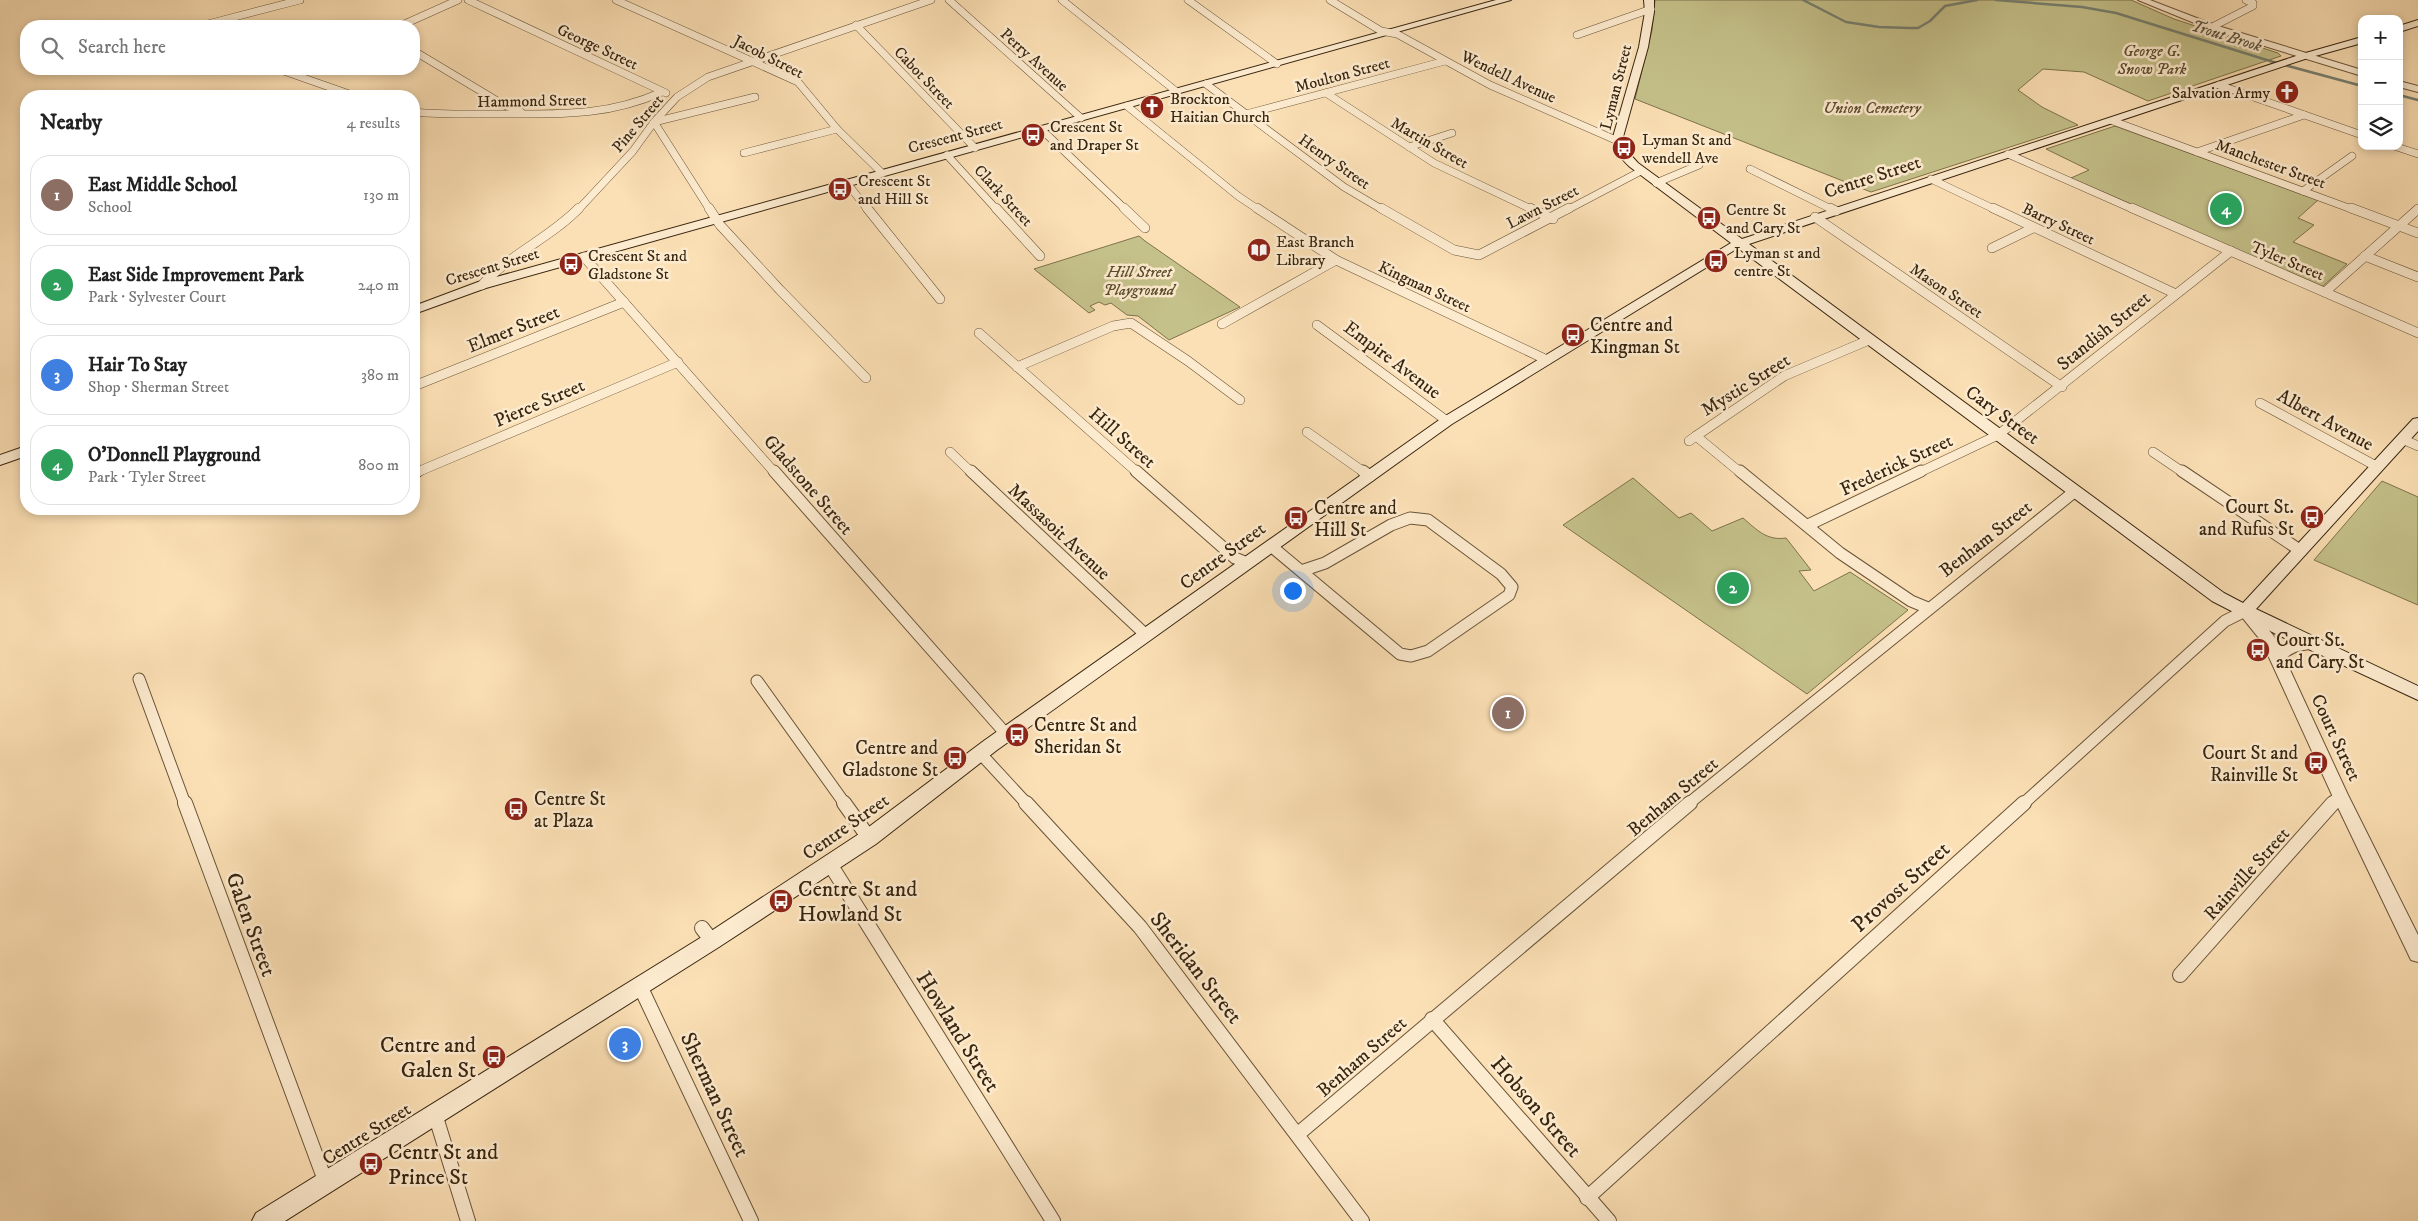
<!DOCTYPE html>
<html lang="en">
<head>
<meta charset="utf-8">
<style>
	body { margin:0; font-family:"IM FELL DW Pica",serif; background:#f6f6f6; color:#222 }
	.controls { position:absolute; right:15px; top:15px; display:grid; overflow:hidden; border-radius:10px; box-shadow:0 2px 8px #0003 }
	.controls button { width:45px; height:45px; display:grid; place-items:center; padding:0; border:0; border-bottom:1px solid #e0e0e0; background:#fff; color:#222; font:25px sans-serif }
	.you { position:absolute; left:1292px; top:590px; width:18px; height:18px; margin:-12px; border:4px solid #fff; border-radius:50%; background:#1a73e8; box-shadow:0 0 0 8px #1a73e833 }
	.badge { display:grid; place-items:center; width:32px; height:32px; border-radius:50%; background:#db2777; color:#fff; font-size:16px; font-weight:700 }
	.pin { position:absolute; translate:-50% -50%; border:2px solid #fff; box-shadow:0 1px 5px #0006 }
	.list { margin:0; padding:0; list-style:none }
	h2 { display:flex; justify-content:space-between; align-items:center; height:65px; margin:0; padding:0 20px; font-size:21px }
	h2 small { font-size:16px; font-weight:400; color:#767676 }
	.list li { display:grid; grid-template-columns:32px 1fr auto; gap:15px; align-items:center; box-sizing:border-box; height:80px; margin:0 10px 10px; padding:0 10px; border:1px solid #e0e0e0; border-radius:20px }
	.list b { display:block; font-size:19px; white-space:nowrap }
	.list p { margin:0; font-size:16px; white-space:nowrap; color:#767676 }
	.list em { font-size:16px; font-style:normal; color:#767676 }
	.icon { flex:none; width:28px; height:28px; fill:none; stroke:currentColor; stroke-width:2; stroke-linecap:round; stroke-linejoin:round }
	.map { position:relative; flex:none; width:2418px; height:1221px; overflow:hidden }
	.search { position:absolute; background:#fff; box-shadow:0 2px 8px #0003; left:20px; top:20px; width:400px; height:55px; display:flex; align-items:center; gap:12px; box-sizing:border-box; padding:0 18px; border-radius:20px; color:#767676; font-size:19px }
	.panel { position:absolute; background:#fff; box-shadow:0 2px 8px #0003; left:20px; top:90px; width:400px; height:425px; border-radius:20px }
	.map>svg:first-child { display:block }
	.green { fill:#c5c18a; stroke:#7e734c }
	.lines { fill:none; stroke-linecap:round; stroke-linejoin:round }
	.stream { stroke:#768071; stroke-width:2.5 }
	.minor-far3-casing { stroke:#695438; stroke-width:8 }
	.minor-far2-casing { stroke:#695438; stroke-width:10 }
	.minor-far1-casing { stroke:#695438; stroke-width:13 }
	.minor-casing { stroke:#695438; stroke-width:16 }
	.tertiary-casing { stroke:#695438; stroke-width:2 }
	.secondary-casing { stroke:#38250f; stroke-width:2 }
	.minor-far3 { stroke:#fdebcf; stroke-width:7 }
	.minor-far2 { stroke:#fdebcf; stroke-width:9 }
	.minor-far1 { stroke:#fdebcf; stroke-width:11 }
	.minor { stroke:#fdebcf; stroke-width:14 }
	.tertiary { fill:#fdebcf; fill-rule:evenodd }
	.secondary { fill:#fdebcf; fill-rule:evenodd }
	.labels { text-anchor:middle; stroke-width:5; stroke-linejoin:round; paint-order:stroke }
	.far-water-label { font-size:16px; font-style:italic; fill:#575240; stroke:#fdebcf }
	.far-street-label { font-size:16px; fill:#38250f; stroke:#fdebcf }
	.far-park-label { font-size:16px; font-style:italic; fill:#5b4c2e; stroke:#fdebcf }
	.far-poi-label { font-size:16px; fill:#38250f; stroke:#fdebcf; text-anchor:start }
	.street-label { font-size:19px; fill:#38250f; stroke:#fdebcf }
	.poi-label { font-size:19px; fill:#38250f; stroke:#fdebcf; text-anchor:start }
	.near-street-label { font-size:22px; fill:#38250f; stroke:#fdebcf }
	.near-poi-label { font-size:22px; fill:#38250f; stroke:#fdebcf; text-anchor:start }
</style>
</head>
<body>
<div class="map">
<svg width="2418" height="1221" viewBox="0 0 2418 1221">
	<rect width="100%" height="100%" fill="#fce0b5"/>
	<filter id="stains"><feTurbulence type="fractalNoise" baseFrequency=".004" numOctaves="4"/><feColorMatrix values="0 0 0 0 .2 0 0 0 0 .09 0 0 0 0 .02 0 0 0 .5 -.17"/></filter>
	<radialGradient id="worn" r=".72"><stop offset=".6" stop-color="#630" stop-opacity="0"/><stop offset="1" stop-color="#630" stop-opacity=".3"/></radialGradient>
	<g class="green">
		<polygon points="1655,0 2131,0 2174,19 2278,53 2281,56 2148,101 2084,72 2043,69 2018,90 2042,107 2078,125 1871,192 1635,99 1652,30"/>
		<polygon points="2115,126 2318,200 2298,218 2314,225 2293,242 2347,264 2322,287 2071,178 2089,170 2046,149"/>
		<polygon points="1139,236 1145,241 1240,307 1169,340 1138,316 1127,315 1111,303 1105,305 1099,302 1090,306 1095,310 1089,313 1034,269"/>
		<path d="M1633 478 1679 518 1691 513 1712 531 1743 518C1757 530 1767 541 1786 538L1811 570 1799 571 1814 591 1850 572 1908 610 1807 694 1563 525Z"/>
		<polygon points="2382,481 2418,497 2418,605 2314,560"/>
	</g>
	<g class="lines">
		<g class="stream">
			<polyline points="1803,0 1846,22 1879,27 1909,28 1918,28 1930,21 1945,6 1977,0"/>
			<polyline points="1996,0 2082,7 2116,13 2270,61 2362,86"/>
			<polyline points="2399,95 2418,100"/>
		</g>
		<g class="minor-far3-casing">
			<g id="minor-far3">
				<polyline points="468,0 666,93"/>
				<polyline points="616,0 798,82 837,129 882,173"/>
				<polyline points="949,0 1081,118"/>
				<polyline points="1062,0 1177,92"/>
				<polyline points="1188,0 1277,64"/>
				<polyline points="1330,0 1381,31 1397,34 1490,85 1618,141"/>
				<polyline points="856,25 975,148"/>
				<polyline points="200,26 300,0"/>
				<polyline points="400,26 458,0"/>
				<polyline points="2212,27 2253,6 2253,3 2246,0"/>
				<polyline points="1577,35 1651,9"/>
				<polyline points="414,51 504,105 521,112"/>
				<polyline points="278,69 355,96"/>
				<polyline points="1206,84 1344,187 1383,210"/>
				<polyline points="2219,85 2362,135"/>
				<polyline points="1326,93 1434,163 1533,210"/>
				<polyline points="1127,106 1238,196 1259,210"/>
				<path d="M414 112C442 115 470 114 498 114 557 114 606 117 662 92"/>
				<polyline points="1246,114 1445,61"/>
				<polyline points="2113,121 2354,210"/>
				<polyline points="1041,129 1126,210"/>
				<polyline points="2394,146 2418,154"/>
				<polyline points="1409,147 1452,133"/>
				<polyline points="2197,152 2304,115"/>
				<polyline points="744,153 837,129"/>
				<polyline points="2008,154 2135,210"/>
				<polyline points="947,155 997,210"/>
				<polyline points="1750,169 1833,210"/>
				<polyline points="1931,179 1996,210"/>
				<polyline points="847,183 868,210"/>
				<polyline points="1656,183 1699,165"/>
				<polyline points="2303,191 2352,156"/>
				<polyline points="578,210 633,151 654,122 677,97 708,77 931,0"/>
				<polyline points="710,210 654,122 755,97"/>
				<polyline points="1567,210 1641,171"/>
			</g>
		</g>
		<g class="minor-far2-casing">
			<g id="minor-far2">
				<polyline points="709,208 720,225 780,290 866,378"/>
				<polyline points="867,208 940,299"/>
				<polyline points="996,208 1040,256"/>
				<polyline points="1124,208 1145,228"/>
				<polyline points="1257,208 1336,260 1547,360"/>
				<polyline points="1381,208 1454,250 1479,255 1569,208"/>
				<polyline points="1530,208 1553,219"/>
				<polyline points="1830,208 1836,211"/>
				<polyline points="1993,208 2176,294"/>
				<polyline points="2132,208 2418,333"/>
				<polyline points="2351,208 2418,233"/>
				<polyline points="1815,217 2062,387"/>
				<polyline points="1992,248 2033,228"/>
				<polyline points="2365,256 2418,277"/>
				<polyline points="584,257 775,473"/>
				<path d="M482 285C510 254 550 238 579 208"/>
				<polyline points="2325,292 2418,209"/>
				<polyline points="1222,324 1336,260"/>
				<polyline points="1317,325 1447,421"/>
				<polyline points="979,333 1138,473"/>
				<polyline points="1017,367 1113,326 1131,323 1188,361 1240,400"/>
				<polyline points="414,386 624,302"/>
				<polyline points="2260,403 2376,466"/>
				<polyline points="1307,432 1365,473"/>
				<polyline points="1696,436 1784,376 1869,340"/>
				<polyline points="2402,439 2418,446"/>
				<polyline points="1689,441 1696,436 1741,473"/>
				<polyline points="950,452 972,473"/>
				<polyline points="2153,452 2184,473"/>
				<polyline points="415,473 678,362"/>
				<polyline points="1918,473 1998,435 2231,251"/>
			</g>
		</g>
		<g class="minor-far1-casing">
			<g id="minor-far1">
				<polyline points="774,471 1006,734"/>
				<polyline points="971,471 1146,635"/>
				<polyline points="1136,471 1235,558 1247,563"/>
				<polyline points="1363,471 1370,476"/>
				<polyline points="1740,471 1840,553 1911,601 1928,608"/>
				<polyline points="2182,471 2301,551"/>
				<polyline points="414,473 418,471"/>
				<polyline points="1808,525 1921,471"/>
				<polyline points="1271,546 1400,654 1411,656 1428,651 1509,595 1512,587 1501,574 1428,520 1410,518 1391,525 1325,563 1301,571"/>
				<polyline points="139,679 185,804"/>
				<polyline points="757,681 845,804"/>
				<polyline points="980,753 1027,804"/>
				<polyline points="1688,804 2074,492"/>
				<polyline points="2023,804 2225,621 2245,611"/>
				<polyline points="2332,804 2340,795"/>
			</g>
		</g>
		<g class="minor-casing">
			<g id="minor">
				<polyline points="185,803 326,1183"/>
				<polyline points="844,803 869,838"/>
				<polyline points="1026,803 1140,927 1362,1221"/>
				<polyline points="830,864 1053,1221"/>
				<polyline points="702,928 712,941"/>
				<polyline points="2180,975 2333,803"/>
				<polyline points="640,986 751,1221"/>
				<polyline points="1432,1019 1609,1221"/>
				<polyline points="435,1114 468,1221"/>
				<polyline points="1298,1134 1690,803"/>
				<polyline points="1587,1198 2024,803"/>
			</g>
		</g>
		<g class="tertiary-casing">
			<g id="tertiary">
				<polygon points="2138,0 2150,0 2215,25 2362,70 2362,76 2209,29"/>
				<polygon points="2399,81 2418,86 2418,92 2399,87"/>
				<path d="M2245 606 2250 607 2273 635 2279 646C2288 638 2305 635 2316 639L2319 643 2316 647C2302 652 2297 648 2285 659L2348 795 2418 935V962L2411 960 2332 795 2262 642 2237 611 2240 607Z"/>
			</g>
		</g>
		<g class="secondary-casing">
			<g id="secondary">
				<polygon points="1496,0 1511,0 486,288 414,314 414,306 478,282"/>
				<path d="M1644 0H1654V12L1648 47 1623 137 1628 152 1638 163 1742 239 2302 54 2362 37V43L2308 58 1749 244 2224 593 2243 603 2413 419 2418 418V431L2256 609 2418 686V700L2276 634 2212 601 1738 248 1452 424 997 750 876 844 719 947 285 1221H252L256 1213 705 935 862 832 985 740 1442 418 1731 243 1630 167C1621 159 1614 150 1613 137L1639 47 1645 12Z"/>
				<polygon points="2418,20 2418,26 2399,32 2399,26"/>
				<polygon points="26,446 26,456 0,465 0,455"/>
			</g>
		</g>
		<use href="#minor-far3" class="minor-far3"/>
		<use href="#minor-far2" class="minor-far2"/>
		<use href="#minor-far1" class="minor-far1"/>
		<use href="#minor" class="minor"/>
		<use href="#tertiary" class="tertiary"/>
		<use href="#secondary" class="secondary"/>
	</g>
	<defs>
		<g id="church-disc" transform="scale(1.25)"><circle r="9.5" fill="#8f2418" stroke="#fdebcf"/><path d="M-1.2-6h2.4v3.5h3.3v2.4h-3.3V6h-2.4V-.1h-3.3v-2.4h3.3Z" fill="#fff"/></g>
		<g id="bus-disc" transform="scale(1.25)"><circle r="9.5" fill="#8f2418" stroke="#fdebcf"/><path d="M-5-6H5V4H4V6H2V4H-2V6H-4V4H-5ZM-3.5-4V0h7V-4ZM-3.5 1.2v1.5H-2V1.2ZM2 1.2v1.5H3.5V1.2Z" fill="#fff"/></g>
		<g id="library-disc" transform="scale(1.25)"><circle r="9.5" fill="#8f2418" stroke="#fdebcf"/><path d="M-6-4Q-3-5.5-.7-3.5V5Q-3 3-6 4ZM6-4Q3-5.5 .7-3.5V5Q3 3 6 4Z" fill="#fff"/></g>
	</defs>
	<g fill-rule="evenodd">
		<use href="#church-disc" x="2287" y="92"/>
		<use href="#church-disc" x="1152" y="107"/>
		<use href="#bus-disc" x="1033" y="135"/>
		<use href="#bus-disc" x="1624" y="148"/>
		<use href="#bus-disc" x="840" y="189"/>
		<use href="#bus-disc" x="1709" y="218"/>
		<use href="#library-disc" x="1259" y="250"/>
		<use href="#bus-disc" x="1716" y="261"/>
		<use href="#bus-disc" x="571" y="264"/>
		<use href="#bus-disc" x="1573" y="335"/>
		<use href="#bus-disc" x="2312" y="517"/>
		<use href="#bus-disc" x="1296" y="518"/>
		<use href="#bus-disc" x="2258" y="650"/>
		<use href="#bus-disc" x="1017" y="735"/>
		<use href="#bus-disc" x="955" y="758"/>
		<use href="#bus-disc" x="2316" y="763"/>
		<use href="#bus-disc" x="516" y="809"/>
		<use href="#bus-disc" x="781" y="901"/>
		<use href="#bus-disc" x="494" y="1057"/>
		<use href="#bus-disc" x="371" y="1164"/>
	</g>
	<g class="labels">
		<g class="far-water-label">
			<text transform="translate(2227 35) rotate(17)" y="6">Trout Brook</text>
		</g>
		<g class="far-street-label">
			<text transform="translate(598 46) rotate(25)" y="6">George Street</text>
			<text transform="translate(769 56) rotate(27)" y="6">Jacob Street</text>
			<text transform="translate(1035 59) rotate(42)" y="6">Perry Avenue</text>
			<text transform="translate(1342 74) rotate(-15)" y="6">Moulton Street</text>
			<text transform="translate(1509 76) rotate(25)" y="6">Wendell Avenue</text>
			<text transform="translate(925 77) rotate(46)" y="6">Cabot Street</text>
			<text transform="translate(1615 87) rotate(-76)" y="6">Lyman Street</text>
			<text transform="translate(532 100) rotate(-1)" y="6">Hammond Street</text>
			<text transform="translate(637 123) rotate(-50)" y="6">Pine Street</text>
			<text transform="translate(955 135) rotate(-15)" y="6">Crescent Street</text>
			<text transform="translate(1430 142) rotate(30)" y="6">Martin Street</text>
			<text transform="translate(1335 161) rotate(35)" y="6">Henry Street</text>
			<text transform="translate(2271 163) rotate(20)" y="6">Manchester Street</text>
			<text transform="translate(1004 195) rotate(47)" y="6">Clark Street</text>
			<text transform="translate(1542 206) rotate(-27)" y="6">Lawn Street</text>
			<text transform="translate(2059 223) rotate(25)" y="6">Barry Street</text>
			<text transform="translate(2288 260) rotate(23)" y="6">Tyler Street</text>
			<text transform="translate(492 266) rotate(-17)" y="6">Crescent Street</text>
			<text transform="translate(1425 286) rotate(25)" y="6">Kingman Street</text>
			<text transform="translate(1947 290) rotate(34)" y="6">Mason Street</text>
		</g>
		<g class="far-park-label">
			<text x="2152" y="56">George G.<tspan x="2152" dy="18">Snow Park</tspan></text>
			<text x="1872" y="113">Union Cemetery</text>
			<text x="1139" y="277">Hill Street<tspan x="1139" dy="18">Playground</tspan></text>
		</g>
		<g class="far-poi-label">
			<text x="2270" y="98" text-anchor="end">Salvation Army</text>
			<text x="1170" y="104">Brockton<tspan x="1170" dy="18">Haitian Church</tspan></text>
			<text x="1050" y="132">Crescent St<tspan x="1050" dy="18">and Draper St</tspan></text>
			<text x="1642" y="145">Lyman St and<tspan x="1642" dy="18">wendell Ave</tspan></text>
			<text x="858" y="186">Crescent St<tspan x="858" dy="18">and Hill St</tspan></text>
			<text x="1726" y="215">Centre St<tspan x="1726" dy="18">and Cary St</tspan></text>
			<text x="1276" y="247">East Branch<tspan x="1276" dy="18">Library</tspan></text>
			<text x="1734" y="258">Lyman st and<tspan x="1734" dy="18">centre St</tspan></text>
			<text x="588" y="261">Crescent St and<tspan x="588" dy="18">Gladstone St</tspan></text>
		</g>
		<g class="street-label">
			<text transform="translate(1872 176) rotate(-18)" y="7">Centre Street</text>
			<text transform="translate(513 328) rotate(-22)" y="7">Elmer Street</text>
			<text transform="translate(2103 330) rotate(-39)" y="7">Standish Street</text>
			<text transform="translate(1393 359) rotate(37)" y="7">Empire Avenue</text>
			<text transform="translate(1745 384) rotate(-32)" y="7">Mystic Street</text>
			<text transform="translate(539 402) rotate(-23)" y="7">Pierce Street</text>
			<text transform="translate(2003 414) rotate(36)" y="7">Cary Street</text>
			<text transform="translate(2326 419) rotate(29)" y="7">Albert Avenue</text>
			<text transform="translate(1123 437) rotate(41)" y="7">Hill Street</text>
			<text transform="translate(1896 464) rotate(-25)" y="7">Frederick Street</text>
			<text transform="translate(809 484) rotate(49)" y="7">Gladstone Street</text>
			<text transform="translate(1060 531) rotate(43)" y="7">Massasoit Avenue</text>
			<text transform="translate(1985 538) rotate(-38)" y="7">Benham Street</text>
			<text transform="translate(1222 555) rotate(-36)" y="7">Centre Street</text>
			<text transform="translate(2337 737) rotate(65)" y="7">Court Street</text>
			<text transform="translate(1672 796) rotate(-40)" y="7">Benham Street</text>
			<text transform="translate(845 826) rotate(-35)" y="7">Centre Street</text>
			<text transform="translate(2246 873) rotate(-48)" y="7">Rainville Street</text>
			<text transform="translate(1361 1056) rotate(-41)" y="7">Benham Street</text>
			<text transform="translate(366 1133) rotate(-32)" y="7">Centre Street</text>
		</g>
		<g class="poi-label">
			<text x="1590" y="331">Centre and<tspan x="1590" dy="22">Kingman St</tspan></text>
			<text x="2294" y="513" text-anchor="end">Court St.<tspan x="2294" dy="22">and Rufus St</tspan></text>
			<text x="1314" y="514">Centre and<tspan x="1314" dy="22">Hill St</tspan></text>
			<text x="2276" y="646">Court St.<tspan x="2276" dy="22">and Cary St</tspan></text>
			<text x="1034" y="731">Centre St and<tspan x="1034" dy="22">Sheridan St</tspan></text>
			<text x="938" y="754" text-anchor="end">Centre and<tspan x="938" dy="22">Gladstone St</tspan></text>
			<text x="2298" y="759" text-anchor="end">Court St and<tspan x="2298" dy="22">Rainville St</tspan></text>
			<text x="534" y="805">Centre St<tspan x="534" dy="22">at Plaza</tspan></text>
		</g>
		<g class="near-street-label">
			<text transform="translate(1900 886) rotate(-42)" y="8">Provost Street</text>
			<text transform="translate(252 924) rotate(70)" y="8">Galen Street</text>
			<text transform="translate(1197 967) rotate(52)" y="8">Sheridan Street</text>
			<text transform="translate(959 1031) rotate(58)" y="8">Howland Street</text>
			<text transform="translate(716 1094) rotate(65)" y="8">Sherman Street</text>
			<text transform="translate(1537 1106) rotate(49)" y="8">Hobson Street</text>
		</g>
		<g class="near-poi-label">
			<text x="798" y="896">Centre St and<tspan x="798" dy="25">Howland St</tspan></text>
			<text x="476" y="1052" text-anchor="end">Centre and<tspan x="476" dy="25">Galen St</tspan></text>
			<text x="388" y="1159">Centr St and<tspan x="388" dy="25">Prince St</tspan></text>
		</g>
	</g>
	<rect width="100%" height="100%" filter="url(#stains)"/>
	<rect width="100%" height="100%" fill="url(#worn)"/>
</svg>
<div class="controls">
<button>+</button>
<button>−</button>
<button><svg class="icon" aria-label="layers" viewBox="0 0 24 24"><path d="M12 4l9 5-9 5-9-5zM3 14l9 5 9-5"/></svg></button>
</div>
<div class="you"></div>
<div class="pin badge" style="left:1508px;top:713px;background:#8d6e63">1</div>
<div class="pin badge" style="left:1733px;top:588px;background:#2e9e5b">2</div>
<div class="pin badge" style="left:625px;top:1044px;background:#3f7fe0">3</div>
<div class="pin badge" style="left:2226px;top:209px;background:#2e9e5b">4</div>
<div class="search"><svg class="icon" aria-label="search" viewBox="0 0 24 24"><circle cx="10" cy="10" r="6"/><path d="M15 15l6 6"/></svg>Search here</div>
<section class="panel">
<h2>Nearby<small>4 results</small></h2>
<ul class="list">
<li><span class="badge" style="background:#8d6e63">1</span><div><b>East Middle School</b><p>School</p></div><em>130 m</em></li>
<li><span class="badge" style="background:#2e9e5b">2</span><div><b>East Side Improvement Park</b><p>Park · Sylvester Court</p></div><em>240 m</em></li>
<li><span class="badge" style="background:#3f7fe0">3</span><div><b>Hair To Stay</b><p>Shop · Sherman Street</p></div><em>380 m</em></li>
<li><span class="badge" style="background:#2e9e5b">4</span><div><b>O'Donnell Playground</b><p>Park · Tyler Street</p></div><em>800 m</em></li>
</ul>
</section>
</div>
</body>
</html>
